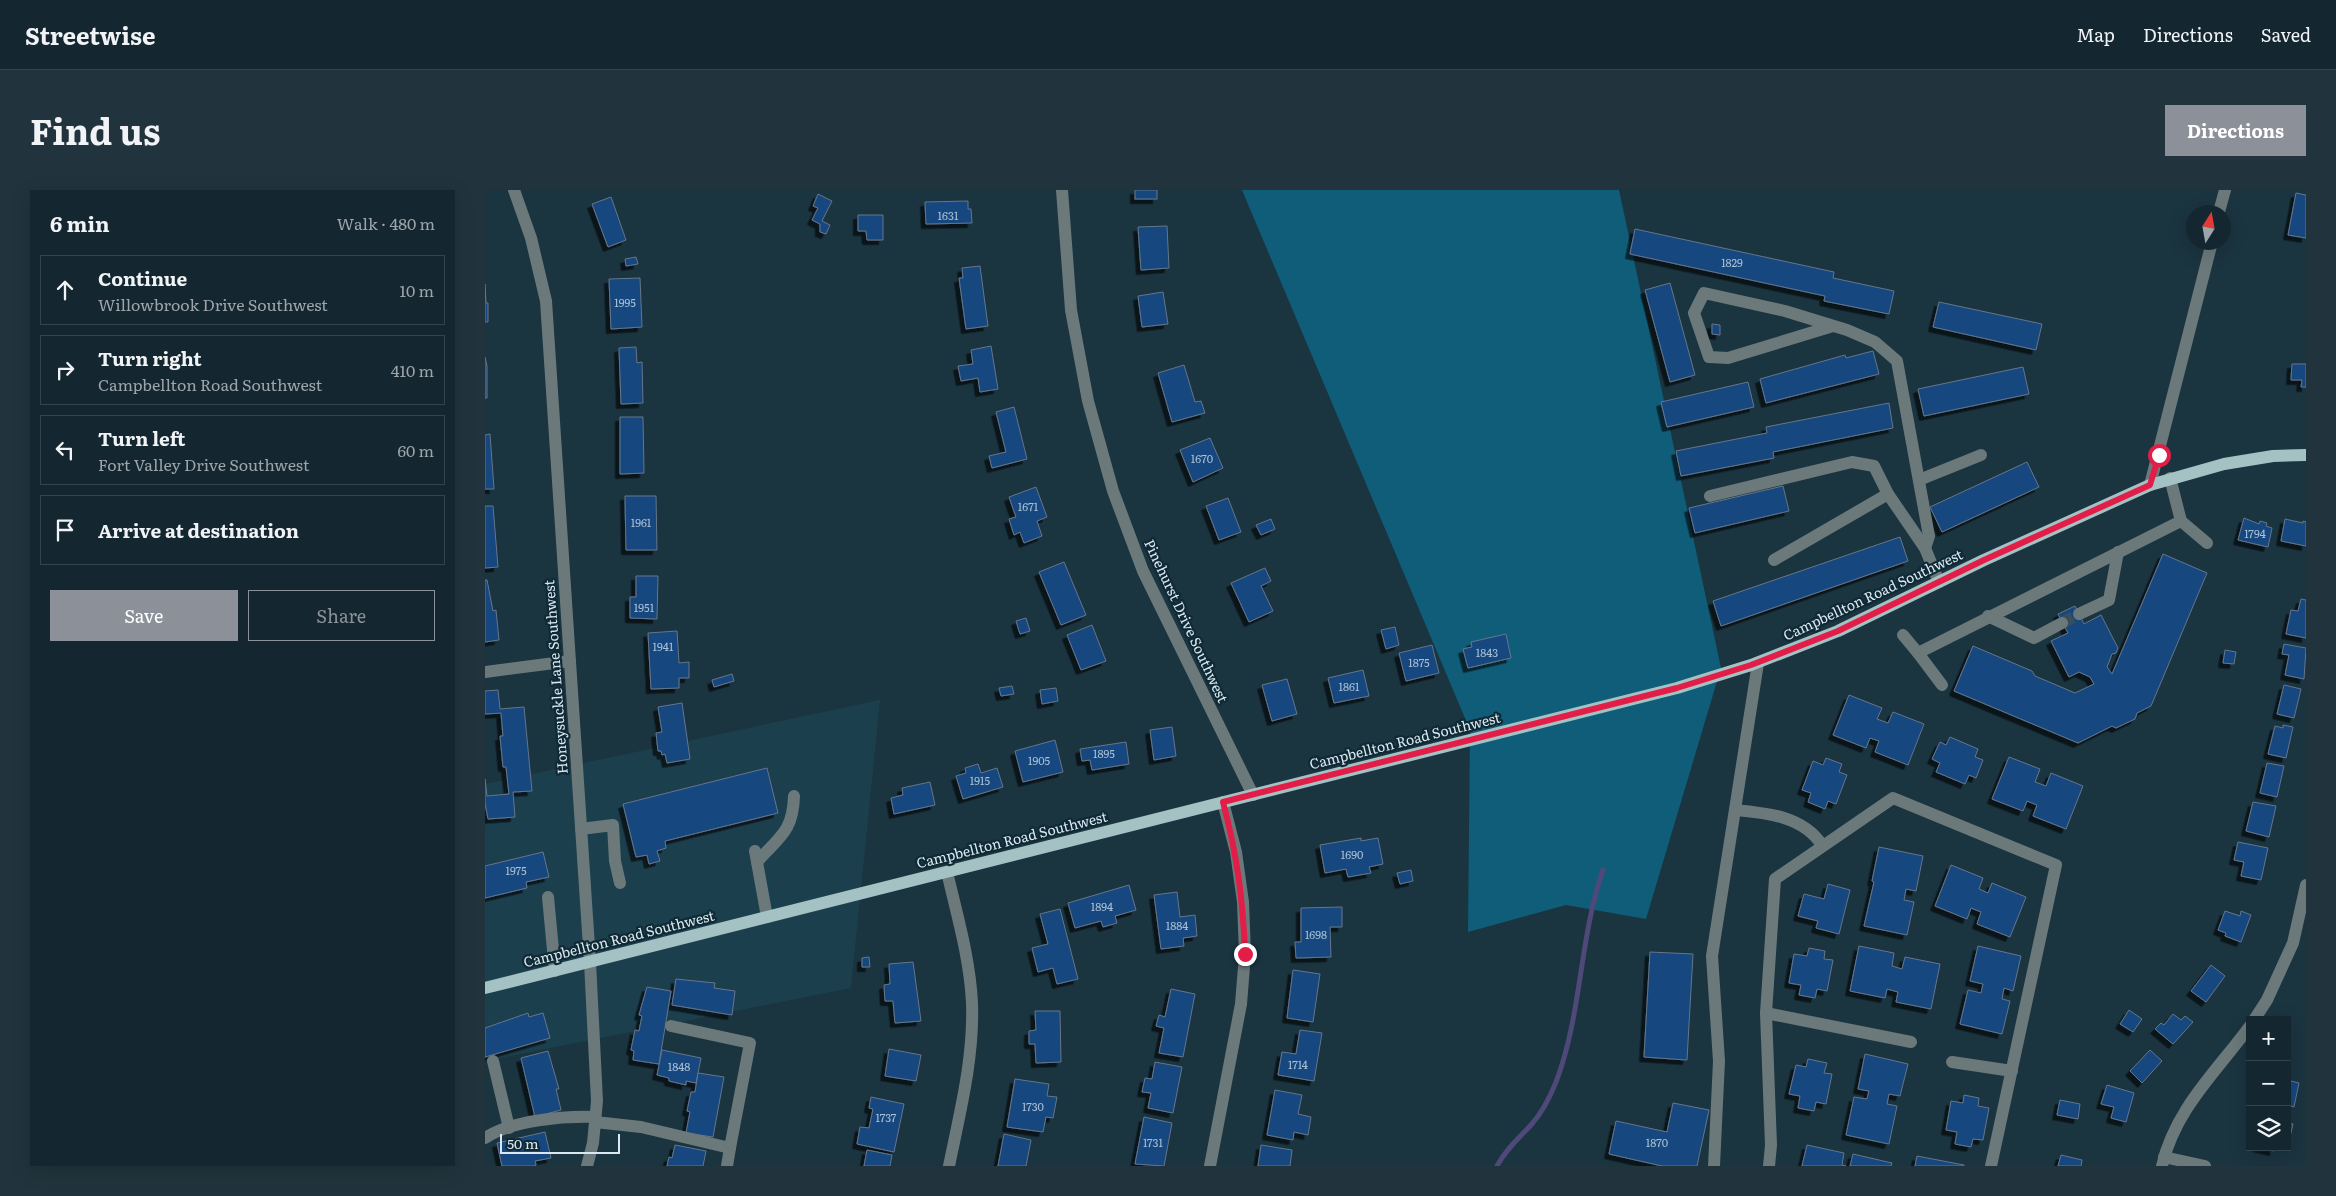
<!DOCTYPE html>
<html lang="en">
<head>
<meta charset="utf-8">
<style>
	body { margin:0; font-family:Literata,serif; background:#21333c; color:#f1f3f6 }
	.controls { position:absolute; right:15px; bottom:15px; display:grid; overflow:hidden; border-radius:0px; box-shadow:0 5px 20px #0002 }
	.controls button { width:45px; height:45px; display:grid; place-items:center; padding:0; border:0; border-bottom:1px solid #33444c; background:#142730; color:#f1f3f6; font:25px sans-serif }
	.compass { position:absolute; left:1701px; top:15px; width:45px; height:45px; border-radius:50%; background:#142730; box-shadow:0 5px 20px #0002; rotate:11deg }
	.scale { position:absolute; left:15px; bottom:12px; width:120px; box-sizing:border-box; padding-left:5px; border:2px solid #dae9f1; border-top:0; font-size:14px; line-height:18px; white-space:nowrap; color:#dae9f1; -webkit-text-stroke:4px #102a35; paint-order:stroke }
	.stop { position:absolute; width:15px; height:15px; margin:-11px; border:4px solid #e11d48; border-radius:50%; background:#fff }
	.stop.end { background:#e11d48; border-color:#fff; box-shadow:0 1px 5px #0008 }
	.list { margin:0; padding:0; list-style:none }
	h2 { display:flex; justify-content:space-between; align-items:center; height:65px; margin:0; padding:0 20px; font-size:21px }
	h2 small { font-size:16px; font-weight:400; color:#9da5ab }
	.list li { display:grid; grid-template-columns:32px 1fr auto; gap:15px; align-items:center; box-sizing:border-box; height:70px; margin:0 10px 10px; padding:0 10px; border:1px solid #33444c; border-radius:0px }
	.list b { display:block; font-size:19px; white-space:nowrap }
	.list p { margin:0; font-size:16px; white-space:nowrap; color:#9da5ab }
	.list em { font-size:16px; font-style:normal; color:#9da5ab }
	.actions { display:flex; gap:10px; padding:15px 20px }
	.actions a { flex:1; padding:11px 0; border:1px solid #8c9099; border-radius:0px; text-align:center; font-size:18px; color:#8c9099 }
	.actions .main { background:#8c9099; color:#fff }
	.icon { flex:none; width:28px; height:28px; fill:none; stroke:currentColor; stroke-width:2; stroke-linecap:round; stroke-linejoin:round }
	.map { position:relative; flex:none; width:1821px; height:976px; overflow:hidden; border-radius:0px }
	header { display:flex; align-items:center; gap:30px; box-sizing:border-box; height:70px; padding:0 25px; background:#142730; border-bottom:1px solid #33444c }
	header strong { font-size:24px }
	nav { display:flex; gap:28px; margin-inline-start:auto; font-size:18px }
	.intro { display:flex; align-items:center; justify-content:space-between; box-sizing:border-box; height:120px; padding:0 30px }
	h1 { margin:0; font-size:35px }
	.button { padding:12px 22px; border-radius:0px; background:#8c9099; color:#fff; font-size:18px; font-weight:700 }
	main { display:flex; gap:30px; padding:0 30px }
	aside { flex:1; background:#142730; border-radius:0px; box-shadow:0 5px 20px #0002 }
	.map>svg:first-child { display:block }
	.built { fill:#1c3f4e }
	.green { fill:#105d79 }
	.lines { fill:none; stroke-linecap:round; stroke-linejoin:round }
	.stream { stroke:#4e4978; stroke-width:5 }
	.building { fill:#15467f; stroke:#66768b; filter:url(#shadow) }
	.minor-tunnel { stroke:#374f5b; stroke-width:12; stroke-dasharray:12 6; stroke-linecap:butt }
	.minor { stroke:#6b797a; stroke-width:12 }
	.major { stroke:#a4c2c4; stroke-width:12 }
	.route { stroke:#e11d48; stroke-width:6 }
	.labels { text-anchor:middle; stroke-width:4.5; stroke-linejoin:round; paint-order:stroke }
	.number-label { font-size:11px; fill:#a9c0d4 }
	.street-label { font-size:14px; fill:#dae9f1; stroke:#102a35 }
</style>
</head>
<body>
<header>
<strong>Streetwise</strong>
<nav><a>Map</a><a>Directions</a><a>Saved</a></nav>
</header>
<div class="intro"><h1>Find us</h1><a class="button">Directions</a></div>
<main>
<aside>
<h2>6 min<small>Walk · 480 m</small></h2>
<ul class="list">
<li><svg class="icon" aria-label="ahead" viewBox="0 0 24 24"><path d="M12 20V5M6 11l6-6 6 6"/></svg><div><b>Continue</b><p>Willowbrook Drive Southwest</p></div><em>10 m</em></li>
<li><svg class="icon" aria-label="right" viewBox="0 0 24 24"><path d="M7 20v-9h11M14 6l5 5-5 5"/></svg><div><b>Turn right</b><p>Campbellton Road Southwest</p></div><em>410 m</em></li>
<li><svg class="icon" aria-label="left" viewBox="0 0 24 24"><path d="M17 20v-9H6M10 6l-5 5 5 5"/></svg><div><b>Turn left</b><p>Fort Valley Drive Southwest</p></div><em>60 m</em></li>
<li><svg class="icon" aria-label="arrive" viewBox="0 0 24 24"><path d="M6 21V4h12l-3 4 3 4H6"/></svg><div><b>Arrive at destination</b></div></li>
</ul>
<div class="actions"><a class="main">Save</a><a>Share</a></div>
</aside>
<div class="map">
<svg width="1821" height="976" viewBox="0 0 1821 976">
	<defs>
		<filter id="shadow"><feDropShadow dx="-4.5" dy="4.5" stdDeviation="0" flood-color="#0009"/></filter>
	</defs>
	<rect width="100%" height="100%" fill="#1a3440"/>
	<polygon class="built" points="395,510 366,798 0,871 0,594"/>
	<polygon class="green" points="757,0 1134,0 1236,478 1161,729 1081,715 983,742 985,540"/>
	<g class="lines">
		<path class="stream" d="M1012 976C1021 959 1034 948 1046 935 1057 923 1065 907 1071 892 1097 824 1094 749 1118 680"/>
	</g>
	<g class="building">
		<rect x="650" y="0" width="22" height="9"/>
		<polygon points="1811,3 1821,5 1821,48 1803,45"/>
		<polygon points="333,4 347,11 337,31 345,35 341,44 335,42 335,34 327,30 333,18 328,16"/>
		<polygon points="126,7 141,50 123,57 107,14"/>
		<polygon points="483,11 483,19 486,19 487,33 441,34 440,12"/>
		<polygon points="373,25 398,25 398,50 382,50 381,41 373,41"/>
		<polygon points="682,36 684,78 656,80 653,37"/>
		<polygon points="1150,39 1349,82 1348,88 1409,101 1404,124 1339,111 1340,106 1145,64"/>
		<polygon points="151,67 153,74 141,76 140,69"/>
		<polygon points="495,76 503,136 481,139 474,88 478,88 477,78"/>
		<polygon points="155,88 157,137 126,139 124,89"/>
		<polygon points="1185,93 1210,185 1185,192 1160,100"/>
		<polygon points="0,94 1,113 3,113 3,132 0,132"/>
		<polygon points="678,102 683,134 657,137 653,106"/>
		<polygon points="1454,112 1557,134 1551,160 1448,137"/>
		<polygon points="1227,134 1235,135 1235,145 1227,144"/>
		<polygon points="506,156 513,199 495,202 493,188 476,191 473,176 488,174 486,160"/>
		<polygon points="151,157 152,173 157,172 158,213 136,214 134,158"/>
		<polygon points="1388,161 1394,184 1281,213 1275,189 1360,165 1361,168"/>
		<polygon points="0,167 2,176 2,208 0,208"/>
		<polygon points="1807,174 1821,174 1821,197 1816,197 1817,190 1806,190"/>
		<polygon points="699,175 710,212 716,211 720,223 687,232 673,183"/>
		<polygon points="1538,177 1544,204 1439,226 1433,199"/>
		<polygon points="1263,192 1269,217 1182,237 1176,212"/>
		<polygon points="1404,213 1408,238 1288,262 1289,268 1196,286 1191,261 1282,243 1281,237"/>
		<polygon points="529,217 542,269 507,278 504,266 521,262 511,222"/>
		<polygon points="135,227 158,227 159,283 135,284"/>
		<polygon points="5,244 9,299 0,299 0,245"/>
		<polygon points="725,248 738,278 708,292 695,260"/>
		<polygon points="1542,272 1554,297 1457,342 1445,317"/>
		<polygon points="1298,296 1304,321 1210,343 1204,318"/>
		<polygon points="551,297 562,327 552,331 557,346 539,353 535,342 529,345 524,329 531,327 524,307"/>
		<polygon points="140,306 171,306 172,360 141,360"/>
		<polygon points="743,308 756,342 734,350 721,316"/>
		<polygon points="0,316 8,316 13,377 0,378"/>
		<polygon points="1759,328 1774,334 1775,331 1782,333 1781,336 1787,338 1783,357 1753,350"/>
		<polygon points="786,329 790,339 776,345 771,335"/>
		<polygon points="1800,329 1818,333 1818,331 1821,332 1821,356 1796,351"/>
		<polygon points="1415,347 1423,371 1236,436 1228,411"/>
		<polygon points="1678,364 1722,383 1666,516 1652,523 1650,529 1631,538 1627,536 1593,553 1469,501 1488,456 1547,481 1550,486 1590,503 1609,494 1605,487 1594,482 1584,487 1566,451 1583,443 1573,424 1590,416 1599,434 1616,425 1633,458 1631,463 1627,464 1622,477 1627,484"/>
		<polygon points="579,372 601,425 576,435 554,382"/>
		<polygon points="780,378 786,391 776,396 788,421 764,432 746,393"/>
		<polygon points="151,386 173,386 172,429 145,428 145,407 151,407"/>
		<polygon points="0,390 2,390 8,421 11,420 14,450 0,452"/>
		<polygon points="1816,409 1821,410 1821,448 1801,444 1806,420 1813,421"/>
		<polygon points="541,428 545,441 535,444 531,431"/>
		<polygon points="607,435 621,471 596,480 582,445"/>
		<polygon points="910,437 914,455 901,459 896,440"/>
		<polygon points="192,441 194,473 204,472 204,488 194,488 194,498 166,499 163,443"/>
		<polygon points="1021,444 1026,468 983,478 978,459 987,457 986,452"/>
		<polygon points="1799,454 1821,458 1819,489 1800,485 1804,465 1797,464"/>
		<polygon points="947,455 954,483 921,491 914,463"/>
		<polygon points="1740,460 1751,462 1749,474 1738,473"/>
		<polygon points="878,480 884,506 849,513 843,488"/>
		<polygon points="247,484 249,491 229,497 227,490"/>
		<polygon points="802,489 812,524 787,531 777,495"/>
		<polygon points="1799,495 1816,499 1809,528 1792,524"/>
		<polygon points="527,496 529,504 516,506 514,498"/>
		<polygon points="571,498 573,511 557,514 555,500"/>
		<polygon points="13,500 15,519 39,517 47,601 28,602 30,627 3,629 0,613 0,589 2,606 24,604 21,577 18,577 15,546 18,546 16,523 0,524 0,501"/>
		<polygon points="1364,505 1397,518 1392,529 1403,533 1408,522 1439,534 1423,575 1390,562 1394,551 1385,548 1381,558 1348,545"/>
		<polygon points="197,513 205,569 182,573 180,564 177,565 176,561 173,561 171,543 177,542 173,517"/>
		<polygon points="1798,535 1808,537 1801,568 1783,564 1790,536 1798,538"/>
		<polygon points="687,537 691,566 669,570 665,540"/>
		<polygon points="1465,547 1493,559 1490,567 1498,570 1491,588 1484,585 1480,594 1451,582 1455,573 1447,569 1455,552 1461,555"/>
		<polygon points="570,550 578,582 538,592 530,561"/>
		<polygon points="641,552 644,574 607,580 605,570 597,571 595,559"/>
		<polygon points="1524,567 1555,579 1550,592 1561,596 1566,583 1598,596 1581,639 1548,626 1552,615 1542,611 1538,621 1507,609"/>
		<polygon points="1341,568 1357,574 1354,582 1362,585 1351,614 1343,611 1340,619 1323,612 1326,603 1317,600 1328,571 1338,575"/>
		<polygon points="1782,573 1799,576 1792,607 1775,603"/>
		<polygon points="493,574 496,583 512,578 518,597 478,609 471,586 481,583 480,578"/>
		<polygon points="282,578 293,623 180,651 181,658 172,661 175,671 164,674 162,665 151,667 138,614"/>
		<polygon points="445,592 450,615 409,624 406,608 418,605 417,598"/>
		<polygon points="1768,612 1791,616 1784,647 1761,641"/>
		<polygon points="876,648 876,651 893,648 898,674 884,677 886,683 863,687 861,679 840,683 835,655"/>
		<polygon points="1753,652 1783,658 1776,690 1756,686 1759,672 1749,670"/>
		<polygon points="1394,657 1438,666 1431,701 1421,699 1419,710 1429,712 1422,745 1379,736 1389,692 1387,691"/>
		<polygon points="58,662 64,687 41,692 42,698 0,708 0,676"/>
		<polygon points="1466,675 1498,688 1494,699 1503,703 1507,693 1541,707 1525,747 1492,734 1496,722 1486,718 1482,729 1450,716"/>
		<polygon points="926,680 928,691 915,694 912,683"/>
		<polygon points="1343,694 1365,700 1354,744 1331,738 1333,731 1313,726 1319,704 1339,709"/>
		<polygon points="644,695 651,720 630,726 632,733 618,737 616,731 590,738 583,713"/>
		<polygon points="692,702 695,727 710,725 712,746 698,748 699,756 676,759 669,705"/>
		<polygon points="857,717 857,737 845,737 846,767 811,768 810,752 816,752 816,718"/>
		<polygon points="575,719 593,789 572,794 568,778 553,782 547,758 563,754 555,724"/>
		<polygon points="1740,721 1755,726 1756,721 1766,725 1756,752 1740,746 1741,743 1733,740"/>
		<polygon points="1374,756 1409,763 1407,776 1417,779 1420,767 1455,774 1446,819 1411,812 1413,802 1402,799 1400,808 1365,801"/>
		<polygon points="1493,756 1536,766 1528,801 1519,798 1517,809 1525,811 1517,844 1475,834 1483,800 1496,803 1498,794 1485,791"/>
		<polygon points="1324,758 1340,761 1339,769 1348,770 1342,801 1332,799 1330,808 1314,805 1316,795 1304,793 1309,764 1322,766"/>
		<polygon points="1165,762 1208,764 1202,870 1159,867"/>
		<polygon points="384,767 385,777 377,777 377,768"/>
		<polygon points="428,772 436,831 410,833 408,811 400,811 399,795 405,794 404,774"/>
		<polygon points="1726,775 1740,786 1721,812 1706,801"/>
		<polygon points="808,780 835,784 828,832 802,828"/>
		<polygon points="191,789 230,793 229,798 250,801 247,825 187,815"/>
		<polygon points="162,797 186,801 174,874 148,870 149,861 146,860 150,840 154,841 157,826 154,825"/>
		<polygon points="686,799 710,804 698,867 674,863 679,838 671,836 674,825 680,827"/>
		<polygon points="1644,820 1657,829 1648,842 1635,834"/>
		<polygon points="550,821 575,821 576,872 551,873 550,854 544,854 544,841 551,840"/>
		<polygon points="43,823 44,827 58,823 65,848 0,867 0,838"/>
		<polygon points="1688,824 1696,830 1700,826 1708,832 1688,854 1670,839 1676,833 1679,835"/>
		<polygon points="815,840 837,843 829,891 793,885 797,862 811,864"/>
		<polygon points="404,859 436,865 431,891 400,886"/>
		<polygon points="177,860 216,868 211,893 201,891 201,895 184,891 184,888 172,885"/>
		<polygon points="1665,860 1677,871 1657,893 1645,881"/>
		<polygon points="63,861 74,899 71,899 76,920 50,927 36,868"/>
		<polygon points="1380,864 1423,874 1415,906 1404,904 1402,914 1412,916 1404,954 1361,945 1369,907 1382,909 1384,901 1373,899"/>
		<polygon points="1323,869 1342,873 1339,883 1347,884 1341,914 1331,912 1329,921 1313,918 1315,906 1304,904 1311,875 1321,877"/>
		<polygon points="670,872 697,877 688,923 663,918 666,903 657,902 660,888 667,889"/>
		<polygon points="213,883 239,887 228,947 201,943 205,922 202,921 206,902 210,902"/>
		<polygon points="530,889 564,894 562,906 572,907 568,928 561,927 558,942 522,937"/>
		<polygon points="1802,890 1814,893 1809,917 1802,915"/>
		<polygon points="1622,895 1649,903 1641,932 1626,928 1629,917 1616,914"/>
		<polygon points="790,900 817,905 813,924 826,927 823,945 809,942 808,950 782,945"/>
		<polygon points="1479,905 1494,908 1493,916 1504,918 1498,950 1488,949 1486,957 1470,954 1472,942 1461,940 1466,911 1478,913"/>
		<polygon points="386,907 419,914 409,962 372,954 375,937 384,938 388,919 384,918"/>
		<polygon points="1575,910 1595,914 1593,929 1572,925"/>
		<polygon points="1188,913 1224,920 1212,976 1177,976 1124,964 1131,931 1182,942"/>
		<polygon points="659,927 687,933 679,976 650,974"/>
		<polygon points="1802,933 1808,934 1805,947 1802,946"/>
		<polygon points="60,942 66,968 50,971 51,975 48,976 17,976 12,953"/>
		<polygon points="519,944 546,950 541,976 513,976"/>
		<polygon points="190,955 221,961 218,976 182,976 184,967 187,968"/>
		<polygon points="776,955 807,960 805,976 773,976"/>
		<polygon points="1322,955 1359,963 1357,975 1361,976 1317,976"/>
		<polygon points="1772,957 1789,957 1789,961"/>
		<polygon points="382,960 407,965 405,976 379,976"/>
		<polygon points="1368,964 1407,973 1406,976 1365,976"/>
		<polygon points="1576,965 1597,970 1596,976 1573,976"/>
		<polygon points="1432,966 1479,975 1479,976 1430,976"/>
	</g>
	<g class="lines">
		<polyline class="minor-tunnel" points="1577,433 1594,424"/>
		<g class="minor">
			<polyline points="29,0 46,48 61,111 105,772 112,911 108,953 102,976"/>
			<polyline points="577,0 586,120 603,211 628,301 658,381 768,605"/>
			<polyline points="1734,22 1740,0"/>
			<polyline points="1348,136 1243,168 1224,167 1209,123 1219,103 1300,121 1362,140 1390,152 1412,171 1444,346 1440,358"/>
			<polyline points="1434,290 1496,265"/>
			<polyline points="1665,295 1727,52"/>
			<polyline points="1225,306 1367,272 1389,276 1403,304 1440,358 1454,392"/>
			<polyline points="1696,331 1722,353"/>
			<polyline points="1289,370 1403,304"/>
			<polyline points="1594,424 1624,410 1633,362"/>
			<polyline points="1503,426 1549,448 1577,433"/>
			<polyline points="1418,445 1433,463"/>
			<polyline points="0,482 85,471"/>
			<polyline points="1457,495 1433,463 1696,331 1685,288"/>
			<path d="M1250 620C1282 623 1318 626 1337 655"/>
			<polyline points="96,639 128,635 130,671 135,693"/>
			<polyline points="270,661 282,727"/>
			<path d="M272 672C294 647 308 642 309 606"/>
			<path d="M462 682C472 725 485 769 487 813 489 868 475 922 464 976"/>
			<polyline points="63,707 70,781"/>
			<polyline points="1281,823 1426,852"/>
			<polyline points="1769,830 1782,810 1808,753 1821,695"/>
			<polyline points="8,871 24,938"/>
			<polyline points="1467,872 1527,881"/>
			<polyline points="110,932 156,937 245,958 265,853 186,836"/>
			<path d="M0 948C27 930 79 926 110 927"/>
			<polyline points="1679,967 1720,976"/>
			<polyline points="242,976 245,958"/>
			<polyline points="725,976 756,814 760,764 758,712 751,662 738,612"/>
			<polyline points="1229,976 1234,871 1227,766 1273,473"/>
			<polyline points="1284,976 1286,955 1281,823 1290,689 1408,608 1571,675 1506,976"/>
			<path d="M1677 976C1690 919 1732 881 1765 836"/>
		</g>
		<polyline class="major" points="0,798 1192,498 1266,475 1353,441 1499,370 1665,295 1739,274 1788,266 1821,265"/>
	</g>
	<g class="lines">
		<path class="route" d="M760 764C758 709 752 665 738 612L1192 498 1266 475 1353 441 1499 370 1665 295 1674 265"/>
	</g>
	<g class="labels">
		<g class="number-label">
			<text x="463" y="30">1631</text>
			<text x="1247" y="77">1829</text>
			<text x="140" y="117">1995</text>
			<text x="717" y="273">1670</text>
			<text x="543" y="321">1671</text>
			<text x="156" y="337">1961</text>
			<text x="1770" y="348">1794</text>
			<text x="159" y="422">1951</text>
			<text x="178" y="461">1941</text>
			<text x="1002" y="467">1843</text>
			<text x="934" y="477">1875</text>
			<text x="864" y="501">1861</text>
			<text x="619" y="568">1895</text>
			<text x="554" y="575">1905</text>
			<text x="495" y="595">1915</text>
			<text x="867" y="669">1690</text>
			<text x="31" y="685">1975</text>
			<text x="617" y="721">1894</text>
			<text x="692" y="740">1884</text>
			<text x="831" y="749">1698</text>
			<text x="813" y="879">1714</text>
			<text x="194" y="881">1848</text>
			<text x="548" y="921">1730</text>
			<text x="401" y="932">1737</text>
			<text x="668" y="957">1731</text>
			<text x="1172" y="957">1870</text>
		</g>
		<g class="street-label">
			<text transform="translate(1388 405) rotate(-25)" y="5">Campbellton Road Southwest</text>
			<text transform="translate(701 431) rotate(65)" y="5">Pinehurst Drive Southwest</text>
			<text transform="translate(71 487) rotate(-94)" y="5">Honeysuckle Lane Southwest</text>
			<text transform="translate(920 551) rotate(-14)" y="5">Campbellton Road Southwest</text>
			<text transform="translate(527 650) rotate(-14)" y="5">Campbellton Road Southwest</text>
			<text transform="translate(134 749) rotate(-14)" y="5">Campbellton Road Southwest</text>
		</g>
	</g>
</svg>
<div class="controls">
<button>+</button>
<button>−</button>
<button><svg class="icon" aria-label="layers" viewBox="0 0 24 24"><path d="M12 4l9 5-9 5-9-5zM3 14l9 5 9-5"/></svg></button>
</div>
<svg class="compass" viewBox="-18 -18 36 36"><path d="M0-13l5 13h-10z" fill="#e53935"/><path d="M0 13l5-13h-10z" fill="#9da5ab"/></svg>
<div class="scale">50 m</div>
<div class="stop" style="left:1674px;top:265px"></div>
<div class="stop end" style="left:760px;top:764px"></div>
</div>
</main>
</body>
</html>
